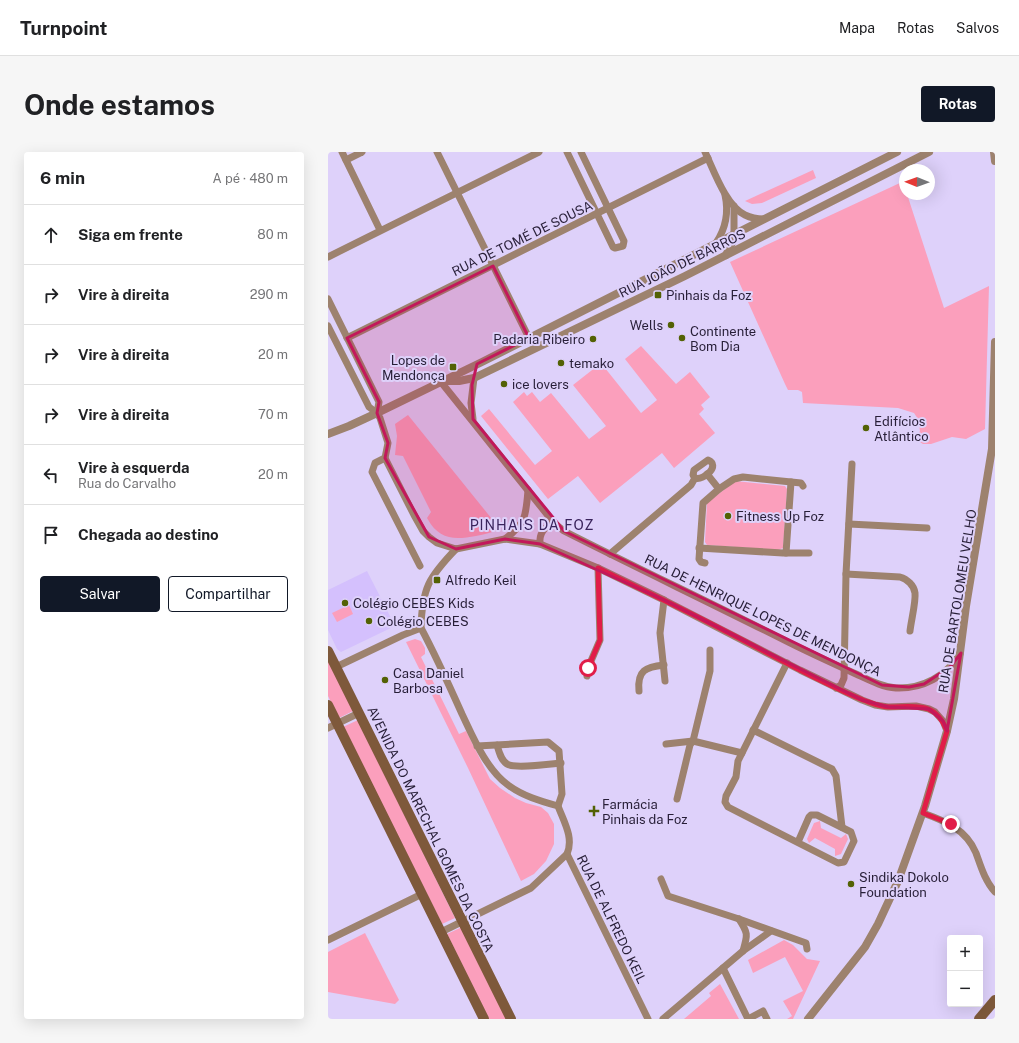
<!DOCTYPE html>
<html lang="pt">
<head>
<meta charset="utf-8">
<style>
	body { margin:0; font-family:"Public Sans",sans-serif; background:#f6f6f6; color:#202124 }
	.controls { position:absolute; right:12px; bottom:12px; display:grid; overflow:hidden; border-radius:4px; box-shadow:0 4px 16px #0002 }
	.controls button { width:36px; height:36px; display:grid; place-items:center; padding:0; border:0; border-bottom:1px solid #e0e0e0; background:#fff; color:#202124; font:20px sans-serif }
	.compass { position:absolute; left:571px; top:12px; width:36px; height:36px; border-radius:50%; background:#fff; box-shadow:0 4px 16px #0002; rotate:271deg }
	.stop { position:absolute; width:12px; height:12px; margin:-9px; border:3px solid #e11d48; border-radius:50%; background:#fff }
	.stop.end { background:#e11d48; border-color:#fff; box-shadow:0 1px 4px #0008 }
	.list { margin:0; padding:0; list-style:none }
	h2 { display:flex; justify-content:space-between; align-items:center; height:52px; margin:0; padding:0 16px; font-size:17px }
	h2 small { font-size:13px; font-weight:400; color:#757577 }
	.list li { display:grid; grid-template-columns:26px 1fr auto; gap:12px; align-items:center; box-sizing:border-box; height:60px; padding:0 16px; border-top:1px solid #e0e0e0 }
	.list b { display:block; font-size:15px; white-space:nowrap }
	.list p { margin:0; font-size:13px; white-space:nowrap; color:#757577 }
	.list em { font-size:13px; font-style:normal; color:#757577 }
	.actions { display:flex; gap:8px; padding:12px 16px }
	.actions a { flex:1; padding:9px 0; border:1px solid #111827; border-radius:4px; text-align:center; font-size:14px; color:#111827 }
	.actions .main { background:#111827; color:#fff }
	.icon { flex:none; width:22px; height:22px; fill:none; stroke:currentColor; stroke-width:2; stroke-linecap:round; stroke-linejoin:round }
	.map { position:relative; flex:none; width:667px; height:867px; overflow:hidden; border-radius:4px }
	header { display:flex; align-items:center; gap:24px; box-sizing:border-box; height:56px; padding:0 20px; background:#fff; border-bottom:1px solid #e0e0e0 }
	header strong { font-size:19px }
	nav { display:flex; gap:22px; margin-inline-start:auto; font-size:14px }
	.intro { display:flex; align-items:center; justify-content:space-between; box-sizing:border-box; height:96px; padding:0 24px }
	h1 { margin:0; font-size:28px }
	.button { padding:10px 18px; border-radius:4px; background:#111827; color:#fff; font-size:14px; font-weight:700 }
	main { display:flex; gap:24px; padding:0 24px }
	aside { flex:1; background:#fff; border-radius:4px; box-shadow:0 4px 16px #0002 }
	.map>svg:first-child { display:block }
	.built { fill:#d4c0fd }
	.green { fill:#fb9fbc }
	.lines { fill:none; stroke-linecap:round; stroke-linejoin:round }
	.minor { stroke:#9d826e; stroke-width:7 }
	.tertiary { stroke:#9d826e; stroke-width:8 }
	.secondary { stroke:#7e593b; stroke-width:10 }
	.route { stroke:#e11d48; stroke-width:5 }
	.marked { fill:#c2185b; fill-opacity:0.2; stroke:#c2185b; stroke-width:3; stroke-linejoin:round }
	.poi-dot { fill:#536104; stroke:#ded1fa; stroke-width:1.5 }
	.labels { text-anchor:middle; stroke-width:4; stroke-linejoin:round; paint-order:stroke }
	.street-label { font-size:13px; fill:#271e37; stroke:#ded1fa }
	.poi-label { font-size:13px; fill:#271e37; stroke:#ded1fa; text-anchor:start }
	.neighbourhood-label { font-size:14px; letter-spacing:1px; fill:#3a245c; stroke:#ded1fa }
</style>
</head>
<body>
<header>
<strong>Turnpoint</strong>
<nav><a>Mapa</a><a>Rotas</a><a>Salvos</a></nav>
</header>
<div class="intro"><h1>Onde estamos</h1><a class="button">Rotas</a></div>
<main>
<aside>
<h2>6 min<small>A pé · 480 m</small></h2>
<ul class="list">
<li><svg class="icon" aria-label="ahead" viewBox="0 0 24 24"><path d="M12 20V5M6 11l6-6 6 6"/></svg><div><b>Siga em frente</b></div><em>80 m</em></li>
<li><svg class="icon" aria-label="right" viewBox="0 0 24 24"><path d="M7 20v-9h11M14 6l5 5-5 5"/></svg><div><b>Vire à direita</b></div><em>290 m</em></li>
<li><svg class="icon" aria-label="right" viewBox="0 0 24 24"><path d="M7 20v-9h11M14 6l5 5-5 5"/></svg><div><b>Vire à direita</b></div><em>20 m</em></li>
<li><svg class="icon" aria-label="right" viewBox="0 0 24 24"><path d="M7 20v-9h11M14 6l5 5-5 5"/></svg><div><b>Vire à direita</b></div><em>70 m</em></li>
<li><svg class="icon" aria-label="left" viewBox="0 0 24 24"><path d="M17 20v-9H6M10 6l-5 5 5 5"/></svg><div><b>Vire à esquerda</b><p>Rua do Carvalho</p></div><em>20 m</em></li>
<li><svg class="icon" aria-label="arrive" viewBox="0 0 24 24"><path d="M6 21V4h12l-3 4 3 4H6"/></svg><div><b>Chegada ao destino</b></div></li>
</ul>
<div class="actions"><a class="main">Salvar</a><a>Compartilhar</a></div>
</aside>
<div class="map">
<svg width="667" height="867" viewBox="0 0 667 867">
	<rect width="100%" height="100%" fill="#ded1fa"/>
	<polygon class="built" points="39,419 67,474 13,500 9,497 0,478 0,438"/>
	<g class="green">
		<polygon points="485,18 488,26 434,51 424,52 417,49"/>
		<polygon points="574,30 577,42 579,42 616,156 661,134 657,277 638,287 624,285 603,292 595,292 587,287 592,279 590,267 586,261 570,256 475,251 474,240 470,238 460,238 457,232 402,110"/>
		<polygon points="313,194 348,232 362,220 382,245 373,253 376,257 371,262 387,281 346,316 334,301 272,351 250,324 220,347 153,264 161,257 207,313 224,299 185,250 196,240 199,244 204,240 212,250 223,241 261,287 278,274 245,233 273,211 313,261 329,248 297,207"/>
		<path d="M80 263 172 377C164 381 156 382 148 384 126 388 111 388 99 366L103 360 75 304 67 303 69 284 67 272Z"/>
		<polygon points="407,329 457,334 459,337 455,396 450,398 379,393 377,390 379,351"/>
		<polygon points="21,453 25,462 9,470 4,461"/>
		<polygon points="87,487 93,489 97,496 97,502 93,505 131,582 138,579 162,627 172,636 187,646 198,651 213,655 220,661 226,672 226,692 218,709 206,722 193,729 140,616 78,490"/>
		<polygon points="0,508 25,559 11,566 0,544"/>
		<polygon points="30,568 127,766 114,772 15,575"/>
		<polygon points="492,669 493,676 513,686 518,682 520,687 513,702 507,704 507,697 487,686 481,691 479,687 486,671"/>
		<polygon points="132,776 133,776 179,867 161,867 119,782"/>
		<polygon points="37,781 71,848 67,852 0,840 0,800"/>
		<polygon points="456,788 465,793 479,807 492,809 465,867 459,867 464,864 455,849 475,839 457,805 425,821 420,808"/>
		<polygon points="392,832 411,867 356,867 383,844 381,841"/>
	</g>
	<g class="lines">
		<g class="minor">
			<polyline points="14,0 52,78"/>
			<polyline points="109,0 201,186"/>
			<polyline points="239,0 285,95 287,96 295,94 296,89 253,0"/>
			<path d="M377 0C386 19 398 54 417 63 423 66 430 67 436 67"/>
			<polyline points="18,8 34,0"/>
			<polyline points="406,82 406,54"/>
			<path d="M388 91C398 76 401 61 397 43"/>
			<polyline points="0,105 211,0"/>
			<polyline points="0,147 51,250 49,261"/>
			<polyline points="0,174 39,251 41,255 49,261 52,266 60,291 57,306 86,363 95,379 101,385 109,391 128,397 177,387 212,392 270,416 336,448 472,518 534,548 547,553 560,555 588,554 601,557 607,560 615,569 619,579"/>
			<polyline points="19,186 380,6"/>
			<path d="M113 230 226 371 236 379C311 417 387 453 462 491 484 502 506 512 528 522 541 528 554 535 568 536 595 537 618 524 632 502"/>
			<polyline points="145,267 143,251 146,226"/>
			<polyline points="57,306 47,311 44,320 92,414"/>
			<path d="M380 308C393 313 376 329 367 326L365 323 366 318Z"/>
			<polyline points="391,337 406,327 415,325 473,331 475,334"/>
			<polyline points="521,372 599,376"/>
			<path d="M177 387C198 371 198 364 200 338"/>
			<path d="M212 392C211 381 216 375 226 371"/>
			<polyline points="371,396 455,401 481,401"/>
			<path d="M128 397C101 425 94 436 93 476 108 504 121 533 134 562 145 585 158 617 180 633 195 644 212 649 230 654 236 670 246 686 239 702L320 867"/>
			<polyline points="458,401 463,330"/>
			<polyline points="282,402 363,333 367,326"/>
			<polyline points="377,411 373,410 371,407 375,351 391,337 379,322"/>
			<path d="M518 422 572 425C579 427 586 433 587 441 588 450 583 469 582 479"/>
			<polyline points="336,448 332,481 337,529"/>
			<polyline points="459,511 410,609 408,625 398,644 397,650 400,655 510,711 516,710 526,689 523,680 489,663 483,663 481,665 470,690"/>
			<polyline points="8,515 75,483 93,476"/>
			<polyline points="259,524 260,516 272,488 270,416"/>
			<polyline points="508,536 513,533 516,526 518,422 524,312"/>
			<path d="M311 539C309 518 318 515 336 513"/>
			<polyline points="0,576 31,561"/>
			<polyline points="425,578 504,617 508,624 514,675"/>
			<polyline points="338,592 365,589 414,601"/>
			<path d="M169 593C171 600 173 608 179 612 187 617 222 612 233 611"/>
			<polyline points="149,594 220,590 231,599 234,642 230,654"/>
			<polyline points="349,647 362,593 365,589 382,519 382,498"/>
			<path d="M595 661C617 669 638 677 648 701 653 715 657 729 667 740"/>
			<polyline points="333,727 340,744 411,767 478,791 479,797"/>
			<path d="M411 767C420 781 420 782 415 799"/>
			<polyline points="113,780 203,736 239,702"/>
			<polyline points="0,788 94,742"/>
			<polyline points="395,816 420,867"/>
			<polyline points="335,867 415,799 443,779"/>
			<polyline points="420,867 435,859 439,867"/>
		</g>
		<g class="tertiary">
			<polyline points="666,0 667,9"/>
			<polyline points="398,103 404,91 406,82"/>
			<polyline points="118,229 131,229 146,226 357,124 601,0"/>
			<polyline points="0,282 21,274 49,261 154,210 569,0"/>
			<polyline points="480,867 537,795 550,772 570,729 597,654 619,579 626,547 638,454 664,297 667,190"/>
		</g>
		<g class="secondary">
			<polyline points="0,499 183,867"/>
			<polyline points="0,553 156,867"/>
			<polyline points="651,867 667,848"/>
		</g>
	</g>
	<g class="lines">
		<path class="route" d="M260 516 272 488 270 416C312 437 355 457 397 479 443 502 488 529 535 548 544 551 552 555 562 555 589 555 607 549 619 579L595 661 623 672"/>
	</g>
	<path class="marked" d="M165 114 201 186 149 212 144 233 145 267 236 379 554 533 581 535 596 532 622 515 633 501 619 579 615 569 601 557 560 555 534 548 336 448 212 392 177 387 128 397 101 385 57 306 60 291 49 261 51 250 19 186Z"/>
	<g class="poi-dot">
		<rect x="326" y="139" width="8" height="8" rx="2"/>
		<circle cx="343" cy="173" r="4"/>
		<circle cx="354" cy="186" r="4"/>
		<circle cx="265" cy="187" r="4"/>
		<circle cx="233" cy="211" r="4"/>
		<rect x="121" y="211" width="8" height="8" rx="2"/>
		<circle cx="176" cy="232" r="4"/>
		<circle cx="538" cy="276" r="4"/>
		<circle cx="400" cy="364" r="4"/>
		<rect x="105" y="424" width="8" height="8" rx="2"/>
		<circle cx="17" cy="451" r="4"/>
		<circle cx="41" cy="469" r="4"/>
		<circle cx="57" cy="528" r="4"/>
		<path d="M264 653h4v4h4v4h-4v4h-4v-4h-4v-4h4z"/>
		<circle cx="523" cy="732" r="4"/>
	</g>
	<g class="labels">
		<g class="street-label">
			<text transform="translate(194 86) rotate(-26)" y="5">RUA DE TOMÉ DE SOUSA</text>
			<text transform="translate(354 111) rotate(-26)" y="5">RUA JOÃO DE BARROS</text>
			<text transform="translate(629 449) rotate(-81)" y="5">RUA DE BARTOLOMEU VELHO</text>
			<text transform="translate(435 463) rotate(26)" y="5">RUA DE HENRIQUE LOPES DE MENDONÇA</text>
			<text transform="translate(103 677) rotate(64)" y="5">AVENIDA DO MARECHAL GOMES DA COSTA</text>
			<text transform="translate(284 767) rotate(64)" y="5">RUA DE ALFREDO KEIL</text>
		</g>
		<g class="poi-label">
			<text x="338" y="148">Pinhais da Foz</text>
			<text x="335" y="178" text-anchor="end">Wells</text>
			<text x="362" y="184">Continente<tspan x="362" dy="15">Bom Dia</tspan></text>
			<text x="257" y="192" text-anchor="end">Padaria Ribeiro</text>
			<text x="117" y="213" text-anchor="end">Lopes de<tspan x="117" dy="15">Mendonça</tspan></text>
			<text x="241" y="216">temako</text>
			<text x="184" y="237">ice lovers</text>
			<text x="546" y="274">Edifícios<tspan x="546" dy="15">Atlântico</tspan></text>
			<text x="408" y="369">Fitness Up Foz</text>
			<text x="117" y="433">Alfredo Keil</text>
			<text x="25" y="456">Colégio CEBES Kids</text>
			<text x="49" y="474">Colégio CEBES</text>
			<text x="65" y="526">Casa Daniel<tspan x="65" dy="15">Barbosa</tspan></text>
			<text x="274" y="657">Farmácia<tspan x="274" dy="15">Pinhais da Foz</tspan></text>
			<text x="531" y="730">Sindika Dokolo<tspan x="531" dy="15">Foundation</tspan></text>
		</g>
		<g class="neighbourhood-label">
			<text x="204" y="378">PINHAIS DA FOZ</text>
		</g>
	</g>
</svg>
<div class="controls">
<button>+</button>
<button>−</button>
</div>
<svg class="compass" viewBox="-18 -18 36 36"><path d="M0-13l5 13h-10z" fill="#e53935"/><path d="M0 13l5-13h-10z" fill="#757577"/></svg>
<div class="stop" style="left:260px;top:516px"></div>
<div class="stop end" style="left:623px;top:672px"></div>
</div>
</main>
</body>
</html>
